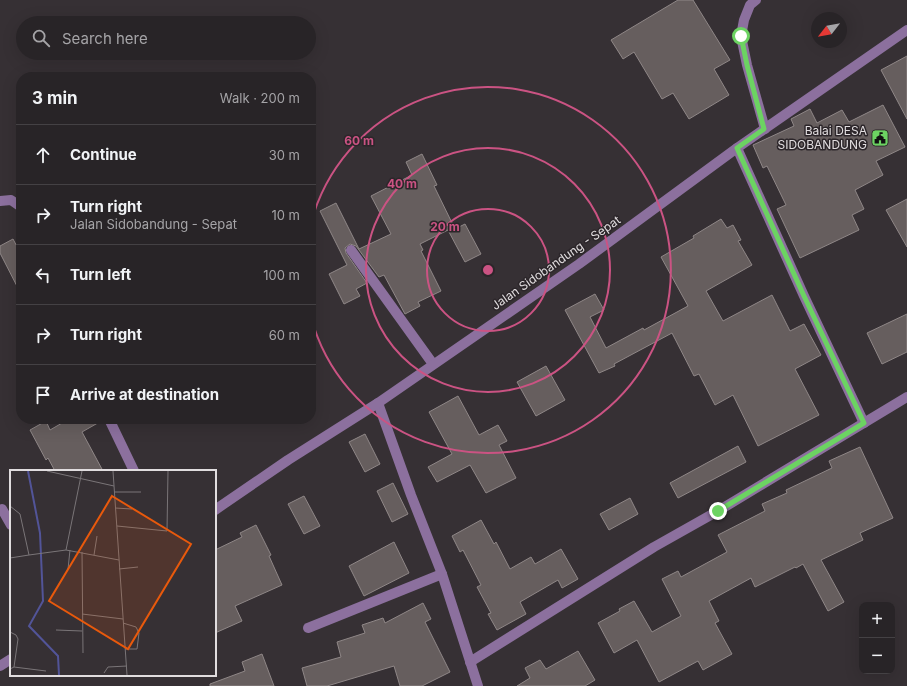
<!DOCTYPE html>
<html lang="en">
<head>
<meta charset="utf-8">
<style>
	body { margin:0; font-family:Inter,sans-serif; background:#302c2f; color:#f1f3f6 }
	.controls { position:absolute; right:12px; bottom:12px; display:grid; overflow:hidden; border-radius:8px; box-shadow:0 4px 16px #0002 }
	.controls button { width:36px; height:36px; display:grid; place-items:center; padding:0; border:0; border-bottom:1px solid #444144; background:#282427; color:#f1f3f6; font:20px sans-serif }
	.compass { position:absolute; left:811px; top:12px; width:36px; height:36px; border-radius:50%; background:#282427; box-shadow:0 4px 16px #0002; rotate:239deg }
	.stop { position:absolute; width:12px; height:12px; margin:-9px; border:3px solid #6cd362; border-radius:50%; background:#fff }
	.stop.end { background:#6cd362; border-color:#fff; box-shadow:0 1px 4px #0008 }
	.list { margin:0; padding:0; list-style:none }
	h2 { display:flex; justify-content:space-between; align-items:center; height:52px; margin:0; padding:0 16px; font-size:17px }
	h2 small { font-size:13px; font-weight:400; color:#a5a4a7 }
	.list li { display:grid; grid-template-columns:26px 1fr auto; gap:12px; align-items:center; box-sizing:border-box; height:60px; padding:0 16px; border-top:1px solid #444144 }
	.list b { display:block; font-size:15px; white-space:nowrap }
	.list p { margin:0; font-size:13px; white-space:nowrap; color:#a5a4a7 }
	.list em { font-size:13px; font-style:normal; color:#a5a4a7 }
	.icon { flex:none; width:22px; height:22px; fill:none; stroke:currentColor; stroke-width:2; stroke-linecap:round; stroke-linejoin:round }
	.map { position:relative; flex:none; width:907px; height:686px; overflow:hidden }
	.search { position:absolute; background:#282427; box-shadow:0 4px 16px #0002; left:16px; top:16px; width:300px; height:44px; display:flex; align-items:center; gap:10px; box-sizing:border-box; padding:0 14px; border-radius:22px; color:#a5a4a7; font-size:15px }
	.panel { position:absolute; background:#282427; box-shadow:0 4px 16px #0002; left:16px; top:72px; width:300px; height:352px; border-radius:16px }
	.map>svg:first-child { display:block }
	.building { fill:#665e5e; stroke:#8f8787 }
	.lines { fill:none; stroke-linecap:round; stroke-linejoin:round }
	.minor { stroke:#8c709e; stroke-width:10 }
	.route { stroke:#6cd362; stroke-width:5 }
	.ring { fill:none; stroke:#cb5383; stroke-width:2 }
	.labels { text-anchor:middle; stroke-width:3; stroke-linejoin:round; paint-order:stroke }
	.poi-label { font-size:12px; fill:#e1dddf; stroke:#2c262a; text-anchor:end }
	.street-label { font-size:12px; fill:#e1dddf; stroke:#2c262a }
	.inset-river { fill:none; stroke:#525498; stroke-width:2 }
	.inset-road { fill:none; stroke:#7a7578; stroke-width:1 }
	.view { fill:#e8590c; fill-opacity:0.15; stroke:#e8590c; stroke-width:2 }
	.inset-edge { fill:none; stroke:#e1dddf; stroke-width:2 }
	.centre { fill:#cb5383; stroke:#2c262a; stroke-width:2 }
	.ring-label { font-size:12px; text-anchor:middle; font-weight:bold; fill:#cb5383; stroke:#2c262a; stroke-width:3; stroke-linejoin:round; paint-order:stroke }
</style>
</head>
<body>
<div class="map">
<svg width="907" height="686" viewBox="0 0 907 686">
	<rect width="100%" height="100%" fill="#363034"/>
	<g class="building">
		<polygon points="678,0 693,0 730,60 714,69 729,95 689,119 673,93 662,99 634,52 623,59 611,40"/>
		<polygon points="907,56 907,119 881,70"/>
		<polygon points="883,105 905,147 876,161 883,175 855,190 864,209 852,215 859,230 800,258 777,209 786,205 767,166 763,168 753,145 794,126 791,119 810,109 817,123 842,110 849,122"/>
		<polygon points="422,154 437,185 434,186 454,227 420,244 423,250 421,251 441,291 418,302 420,306 405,314 384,275 379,277 356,246 350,244 345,248 346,253 367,283 356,289 360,296 344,304 329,274 347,265 320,211 336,203 359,249 391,234 371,196 412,175 406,162"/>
		<polygon points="907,199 907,247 886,210"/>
		<polygon points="721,219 727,228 733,225 741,240 738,241 752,265 706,291 723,321 772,295 790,331 804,324 821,355 795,369 819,415 758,446 733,395 715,405 699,374 694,376 672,333 614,364 615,366 599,373 565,310 595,294 604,310 590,317 606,348 643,328 644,330 688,306 661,257 694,238 693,236"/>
		<polygon points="465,224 481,254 465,262 449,232"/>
		<polygon points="13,239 21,254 21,294 0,253 0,246"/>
		<polygon points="907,314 907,352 882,364 867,333"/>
		<polygon points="546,366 565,400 536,416 517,382"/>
		<polygon points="458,396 479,435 498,425 507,441 499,445 516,478 486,493 470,465 437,482 428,467 452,454 429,412"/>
		<polygon points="69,419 103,419 103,420 82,432 103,471 55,471 48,458 46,460 30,430 46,421 50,430"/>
		<polygon points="365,434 380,464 365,472 349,442"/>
		<polygon points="738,446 746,462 678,498 670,483"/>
		<polygon points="860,447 893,518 860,533 863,540 821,560 844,602 828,611 803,564 796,568 795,567 755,587 751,578 709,601 719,621 715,623 732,654 703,670 698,661 659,682 637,640 614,653 598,623 620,611 619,609 634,601 652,632 681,616 662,579 678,571 681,577 727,552 718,535 765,511 762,504 787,493 786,490 832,468 829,461"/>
		<polygon points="393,483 408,514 392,522 377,491"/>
		<polygon points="304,496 320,526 304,534 288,504"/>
		<polygon points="630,498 638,514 609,530 600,514"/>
		<polygon points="481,520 494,544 496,542 510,569 531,557 535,564 561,549 578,579 562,588 558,580 520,602 526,614 497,630 488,614 491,613 477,587 481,585 463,550 460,552 452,536"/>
		<polygon points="256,525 271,555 269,556 282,585 235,606 242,621 215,633 215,550 242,537 240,533"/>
		<polygon points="394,542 409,573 364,596 349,566"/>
		<polygon points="423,603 431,619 425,622 450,672 422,686 400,686 394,666 327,686 307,686 302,668 341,657 337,642 365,633 362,625 383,618 385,623"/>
		<polygon points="578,651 595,680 585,686 517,686 530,678 525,668 540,660 546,669"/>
		<polygon points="262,654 274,686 210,686 210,684 245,671 242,662"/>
	</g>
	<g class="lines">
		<g class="minor">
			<polyline points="756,0 750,5 744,20 741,36 747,65 765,129"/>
			<polyline points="737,148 804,296 864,423"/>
			<polyline points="0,201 11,200 21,207"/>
			<polyline points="351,250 433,364"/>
			<polyline points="378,403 411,495 442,574 478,686"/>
			<polyline points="109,419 134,471"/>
			<polyline points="2,509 11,525"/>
			<polyline points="215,510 288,460 378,403 579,264 737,148 907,30"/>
			<polyline points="308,628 442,574"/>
			<polyline points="470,662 654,547 718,511 907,397"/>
			<polyline points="0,666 11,659"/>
		</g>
	</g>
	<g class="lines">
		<polyline class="route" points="718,511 864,423 804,296 737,148 764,129 747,65 741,36"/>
	</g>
	<g class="ring">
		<circle cx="488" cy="270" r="61"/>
		<circle cx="488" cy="270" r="122"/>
		<path d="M311 223A183 183 0 1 1 311 317"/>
	</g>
	<defs>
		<g id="civic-square" transform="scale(0.9)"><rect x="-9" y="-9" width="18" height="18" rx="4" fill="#6cd362" stroke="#2c262a"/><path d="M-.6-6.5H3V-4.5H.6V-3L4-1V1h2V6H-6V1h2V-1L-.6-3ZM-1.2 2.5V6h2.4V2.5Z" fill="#111"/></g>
	</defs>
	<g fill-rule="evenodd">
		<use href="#civic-square" x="880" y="138"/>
	</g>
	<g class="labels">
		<g class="poi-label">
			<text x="867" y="135">Balai DESA<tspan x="867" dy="14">SIDOBANDUNG</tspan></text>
		</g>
		<g class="street-label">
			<text transform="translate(556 263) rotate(-35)" y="4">Jalan Sidobandung - Sepat</text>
		</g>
	</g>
	<g transform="translate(10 470)">
		<rect width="206" height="206" fill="#363034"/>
		<path class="inset-river" d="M18 1 30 63 33 131 19 156 48 186 49 205"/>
		<path class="inset-road" d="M37 1 104 16M103 1 117 205M104 22H131M0 36 10 44 19 85 56 80 109 90M105 38 122 39M107 56 157 61 158 1M56 80 72 1M72 82 73 183M84 85 87 66M0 88 19 85M58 99 60 80M109 99 128 97M72 144 113 149M113 153 126 157 129 163 127 179H115M46 160 72 161M0 162 6 165 8 169 4 197 0 199M4 197 36 201M94 203 98 197 117 196"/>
		<path class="view" d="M102 26 181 74 118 179 39 131Z"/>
		<rect width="206" height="206" class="inset-edge"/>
	</g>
	<circle cx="488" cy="270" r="6" class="centre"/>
	<g class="ring-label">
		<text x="359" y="145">60 m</text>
		<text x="402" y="188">40 m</text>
		<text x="445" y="231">20 m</text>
	</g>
</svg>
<div class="controls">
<button>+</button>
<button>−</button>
</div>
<svg class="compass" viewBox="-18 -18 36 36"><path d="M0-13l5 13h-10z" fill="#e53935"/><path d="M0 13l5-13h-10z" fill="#a5a4a7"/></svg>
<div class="stop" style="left:741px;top:36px"></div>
<div class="stop end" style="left:718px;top:511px"></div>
<div class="search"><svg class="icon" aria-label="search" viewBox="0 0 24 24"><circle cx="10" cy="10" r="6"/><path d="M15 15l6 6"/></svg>Search here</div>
<section class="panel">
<h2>3 min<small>Walk · 200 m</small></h2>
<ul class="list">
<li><svg class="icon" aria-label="ahead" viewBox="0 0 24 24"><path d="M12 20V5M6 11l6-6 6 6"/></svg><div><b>Continue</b></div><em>30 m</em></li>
<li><svg class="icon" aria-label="right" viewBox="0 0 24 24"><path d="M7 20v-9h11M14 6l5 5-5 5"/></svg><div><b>Turn right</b><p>Jalan Sidobandung - Sepat</p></div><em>10 m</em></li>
<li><svg class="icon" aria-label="left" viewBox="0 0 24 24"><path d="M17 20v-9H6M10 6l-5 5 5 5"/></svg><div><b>Turn left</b></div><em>100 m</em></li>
<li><svg class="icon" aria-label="right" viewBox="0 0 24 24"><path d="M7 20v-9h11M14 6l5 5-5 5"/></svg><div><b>Turn right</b></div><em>60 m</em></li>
<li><svg class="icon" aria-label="arrive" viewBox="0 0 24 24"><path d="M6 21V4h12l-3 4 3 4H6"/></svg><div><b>Arrive at destination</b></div></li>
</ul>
</section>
</div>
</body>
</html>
